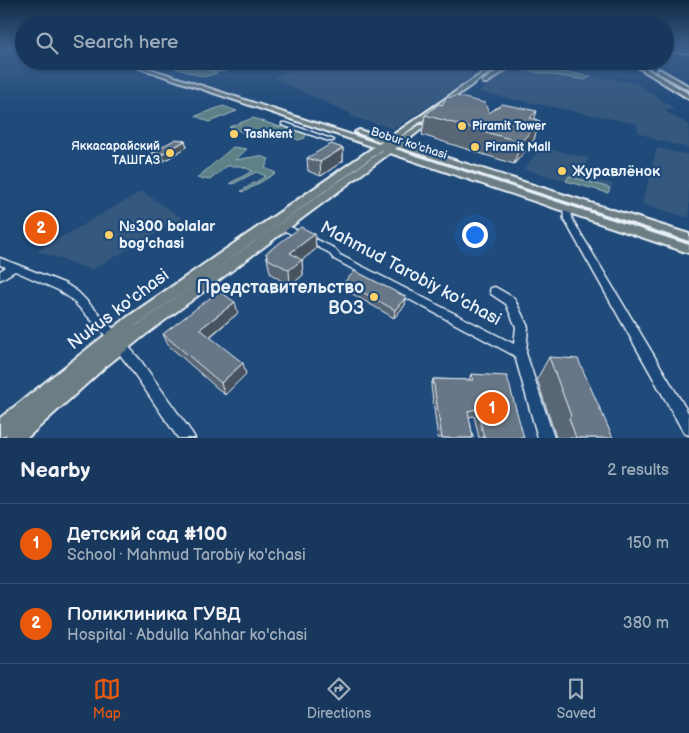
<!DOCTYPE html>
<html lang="en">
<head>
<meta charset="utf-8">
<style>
	body { margin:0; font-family:"Balsamiq Sans",sans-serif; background:#203f62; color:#f1f3f6 }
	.you { position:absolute; left:474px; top:234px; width:18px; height:18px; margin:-12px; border:4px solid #fff; border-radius:50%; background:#1a73e8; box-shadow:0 0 0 8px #1a73e833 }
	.badge { display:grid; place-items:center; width:32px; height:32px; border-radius:50%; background:#ea580c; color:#fff; font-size:16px; font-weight:700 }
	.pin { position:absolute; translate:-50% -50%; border:2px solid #fff; box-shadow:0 1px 5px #0006 }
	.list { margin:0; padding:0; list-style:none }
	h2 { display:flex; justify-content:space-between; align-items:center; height:65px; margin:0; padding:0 20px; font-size:21px }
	h2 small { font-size:16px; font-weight:400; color:#9eacbb }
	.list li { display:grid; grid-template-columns:32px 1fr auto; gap:15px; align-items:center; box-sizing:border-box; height:80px; padding:0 20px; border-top:1px solid #365272 }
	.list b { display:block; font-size:19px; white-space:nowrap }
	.list p { margin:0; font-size:16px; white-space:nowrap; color:#9eacbb }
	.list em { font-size:16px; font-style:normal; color:#9eacbb }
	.icon { flex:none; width:28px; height:28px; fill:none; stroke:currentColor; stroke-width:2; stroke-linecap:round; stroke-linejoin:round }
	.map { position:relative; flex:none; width:689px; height:438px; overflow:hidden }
	.search { position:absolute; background:#17385c; box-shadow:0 1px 4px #0004; left:15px; right:15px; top:15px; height:55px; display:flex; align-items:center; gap:12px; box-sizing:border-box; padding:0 18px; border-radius:28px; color:#9eacbb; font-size:19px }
	.sheet { height:225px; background:#17385c }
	nav { display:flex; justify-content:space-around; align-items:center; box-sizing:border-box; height:70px; border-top:1px solid #365272; background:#17385c; font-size:14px; color:#9eacbb }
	nav a { display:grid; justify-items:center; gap:2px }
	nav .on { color:#ea580c }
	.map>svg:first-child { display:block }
	.built { fill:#35587e }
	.green { fill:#5d8186; stroke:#a2b9bf }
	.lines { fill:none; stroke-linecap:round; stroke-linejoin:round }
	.minor-casing { stroke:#e8f1f8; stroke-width:3 }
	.major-casing { stroke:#e8f1f8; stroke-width:4 }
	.minor { fill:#1f4a7a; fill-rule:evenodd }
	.major { fill:#6c7e84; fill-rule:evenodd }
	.wall { fill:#596674; stroke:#e8f1f8 }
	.shaded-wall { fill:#48535e; stroke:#e8f1f8 }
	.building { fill:#677787; stroke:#e8f1f8 }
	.poi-dot { fill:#ffd166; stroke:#1f4a7a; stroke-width:2 }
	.labels { text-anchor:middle; stroke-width:4.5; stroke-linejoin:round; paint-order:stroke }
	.far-poi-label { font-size:12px; font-weight:bold; fill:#e8f1f8; stroke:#1f4a7a; text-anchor:start }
	.far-street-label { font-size:12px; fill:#e8f1f8; stroke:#1f4a7a }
	.poi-label { font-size:15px; font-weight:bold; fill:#e8f1f8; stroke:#1f4a7a; text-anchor:start }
	.near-street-label { font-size:18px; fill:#e8f1f8; stroke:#1f4a7a }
	.near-poi-label { font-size:18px; font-weight:bold; fill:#e8f1f8; stroke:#1f4a7a; text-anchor:end }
</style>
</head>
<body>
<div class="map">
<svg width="689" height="438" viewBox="0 0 689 438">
	<rect width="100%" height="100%" fill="#1f4a7a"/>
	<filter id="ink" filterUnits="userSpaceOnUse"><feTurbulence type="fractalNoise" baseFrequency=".02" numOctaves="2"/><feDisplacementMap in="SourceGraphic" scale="10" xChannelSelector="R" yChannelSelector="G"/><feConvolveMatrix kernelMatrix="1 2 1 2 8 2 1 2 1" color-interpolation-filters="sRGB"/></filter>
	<g filter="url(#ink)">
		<g class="built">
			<polygon points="289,61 405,61 437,69 444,66 475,73 454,90 394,129 349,116 351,114 273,78 288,72 268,67 291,63"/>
			<polygon points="515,64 597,76 637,84 671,106 673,110 664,110 689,125 689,148 656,140 638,132 637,124 479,92"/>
			<polygon points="542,147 588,158 585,170 597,173 595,180 613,184 608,193 524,169"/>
			<polygon points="657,148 689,155 689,218 642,204"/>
			<polygon points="142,191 183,219 91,270 37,251"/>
		</g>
		<g class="green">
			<polygon points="226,64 240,66 222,72 208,70 217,73 204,77 175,68 182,67 189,69 205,65 215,67"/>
			<polygon points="522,66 591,76 585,80 517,69"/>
			<polygon points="223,106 237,111 209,122 196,116"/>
			<polygon points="253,118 280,127 285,125 311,134 305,135 305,138 298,140 286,133 261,131 245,133 229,127"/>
			<polygon points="233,147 247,149 235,160 259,156 269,159 265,168 276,173 244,192 241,191 266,176 256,172 233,184 230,183 253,171 241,166 227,166 210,180 197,178"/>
			<polygon points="569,176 610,188 608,193 566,181"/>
		</g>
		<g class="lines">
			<g class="minor-casing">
				<g id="minor">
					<polygon points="665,50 689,51 689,53 665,52"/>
					<polygon points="282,123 286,123 334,140 333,141 329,141 282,125"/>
					<polygon points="567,206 571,209 572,219 689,414 689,435 684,433 564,219 563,209"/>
					<polygon points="284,224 334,248 340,255 514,344 516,327 506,304 491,294 490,291 491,288 495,287 514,298 528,327 526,353 554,438 538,438 515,356 334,259 328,252 281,229 280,227 281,225"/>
					<polygon points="0,258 66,284 78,292 109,324 141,361 192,433 195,438 178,438 131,369 101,330 70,298 58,290 15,271 0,280 0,271 6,267 0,265"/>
				</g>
			</g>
			<g class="major-casing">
				<g id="major">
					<path d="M119 61H126L379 144 382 142 355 132 359 130 387 139 500 61H505L394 141 420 125H424V127L403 144 689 234V241L398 147 395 149 689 245V253L390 153 145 335 104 368 27 438H5L7 434 0 438V418L129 316 374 147ZM382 150H383L133 328 139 324Z"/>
					<polygon points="512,61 518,61 487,83 483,83 483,81"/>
					<polygon points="628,61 634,61 689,94 689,99"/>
					<polygon points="659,69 689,86 689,90 657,72"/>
				</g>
			</g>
			<use href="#minor" class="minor"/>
			<use href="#major" class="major"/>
		</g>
		<g class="wall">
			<polygon points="442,105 534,119 540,121 533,142 514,164 422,135 425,115"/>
			<polygon points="185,141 187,147 164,161 154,158 152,152"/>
			<polygon points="343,148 343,161 321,176 308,171 307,158"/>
			<polygon points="315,234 316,249 302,260 303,275 290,286 271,274 269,268 266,253"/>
			<polygon points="344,282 406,297 405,305 394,318 344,289"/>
			<polygon points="238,313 210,337 246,374 225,395 168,345 163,334"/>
			<polygon points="549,357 613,438 555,438 556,437 537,379"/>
			<polygon points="471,374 524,438 479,438 474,416 469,417 473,438 438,438 431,386 433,379 469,380"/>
		</g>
		<g class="shaded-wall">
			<polygon points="537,111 531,131 540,121 533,142 514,164 521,142 530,118"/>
			<polygon points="185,141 187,147 164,161 162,154"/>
			<polygon points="343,148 343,161 321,176 320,162"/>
			<polygon points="315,234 316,249 302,260 303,275 290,286 289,270 290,253"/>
			<polygon points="406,297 405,305 394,318 395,310"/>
			<polygon points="235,302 238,313 204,341 200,329"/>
			<polygon points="243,363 246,374 225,395 221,383"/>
		</g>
		<g class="building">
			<polygon points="456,96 485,103 489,113 502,104 537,111 530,118 540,121 521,142 425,115 439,104 442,105 446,98"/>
			<polygon points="176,139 185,141 162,154 152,152"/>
			<polygon points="331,144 343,148 320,162 307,158"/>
			<polygon points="301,227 315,234 290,253 302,260 289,270 268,259 266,253"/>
			<polygon points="355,271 406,297 395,310 344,282"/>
			<polygon points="219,291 235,302 200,329 243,363 221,383 163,334"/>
			<polygon points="549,357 578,359 613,438 576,438 569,418 571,416"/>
			<polygon points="471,374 507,376 524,438 484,438 477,409 468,411 473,438 442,438 433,379 473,380"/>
		</g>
	</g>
	<linearGradient id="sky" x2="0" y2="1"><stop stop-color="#112943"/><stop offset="0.45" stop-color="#3c608d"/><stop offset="1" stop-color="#3c608d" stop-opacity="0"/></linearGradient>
	<rect width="689" height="110" fill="url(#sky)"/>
	<g class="poi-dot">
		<circle cx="462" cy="126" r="5"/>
		<circle cx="234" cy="134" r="5"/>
		<circle cx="475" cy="147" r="5"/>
		<circle cx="170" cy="153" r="5"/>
		<circle cx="562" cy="171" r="5"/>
		<circle cx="109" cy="235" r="5"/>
		<circle cx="374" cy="297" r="5"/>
	</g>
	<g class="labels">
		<g class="far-poi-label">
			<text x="472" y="130">Piramit Tower</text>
			<text x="244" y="138">Tashkent</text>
			<text x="160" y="150" text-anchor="end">Яккасарайский<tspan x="160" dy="14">ТАШГАЗ</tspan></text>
			<text x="485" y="151">Piramit Mall</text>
		</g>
		<g class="far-street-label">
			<text transform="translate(409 143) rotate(18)" y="4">Bobur ko'chasi</text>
		</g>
		<g class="poi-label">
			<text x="572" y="176">Журавлёнок</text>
			<text x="119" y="231">№300 bolalar<tspan x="119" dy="17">bog'chasi</tspan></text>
		</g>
		<g class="near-street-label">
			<text transform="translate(411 273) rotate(28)" y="6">Mahmud Tarobiy ko'chasi</text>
			<text transform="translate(118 309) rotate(-37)" y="6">Nukus ko'chasi</text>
		</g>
		<g class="near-poi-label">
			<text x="364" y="293">Представительство<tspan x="364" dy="21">ВОЗ</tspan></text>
		</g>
	</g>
</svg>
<div class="you"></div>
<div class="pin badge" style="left:492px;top:408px">1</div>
<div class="pin badge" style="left:41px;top:228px">2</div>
<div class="search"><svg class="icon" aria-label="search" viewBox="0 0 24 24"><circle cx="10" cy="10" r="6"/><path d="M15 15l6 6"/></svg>Search here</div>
</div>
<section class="sheet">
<h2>Nearby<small>2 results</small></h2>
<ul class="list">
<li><span class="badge">1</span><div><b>Детский сад #100</b><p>School · Mahmud Tarobiy ko'chasi</p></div><em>150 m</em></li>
<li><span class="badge">2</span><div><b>Поликлиника ГУВД</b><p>Hospital · Abdulla Kahhar ko'chasi</p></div><em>380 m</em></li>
</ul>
</section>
<nav>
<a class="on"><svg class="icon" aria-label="map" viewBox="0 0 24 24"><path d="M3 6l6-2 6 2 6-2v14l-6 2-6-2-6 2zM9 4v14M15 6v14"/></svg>Map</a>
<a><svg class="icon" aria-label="directions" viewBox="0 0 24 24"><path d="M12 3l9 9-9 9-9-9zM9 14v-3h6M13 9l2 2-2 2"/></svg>Directions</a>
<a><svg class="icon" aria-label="saved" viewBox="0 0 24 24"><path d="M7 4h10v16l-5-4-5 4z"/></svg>Saved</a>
</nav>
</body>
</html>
